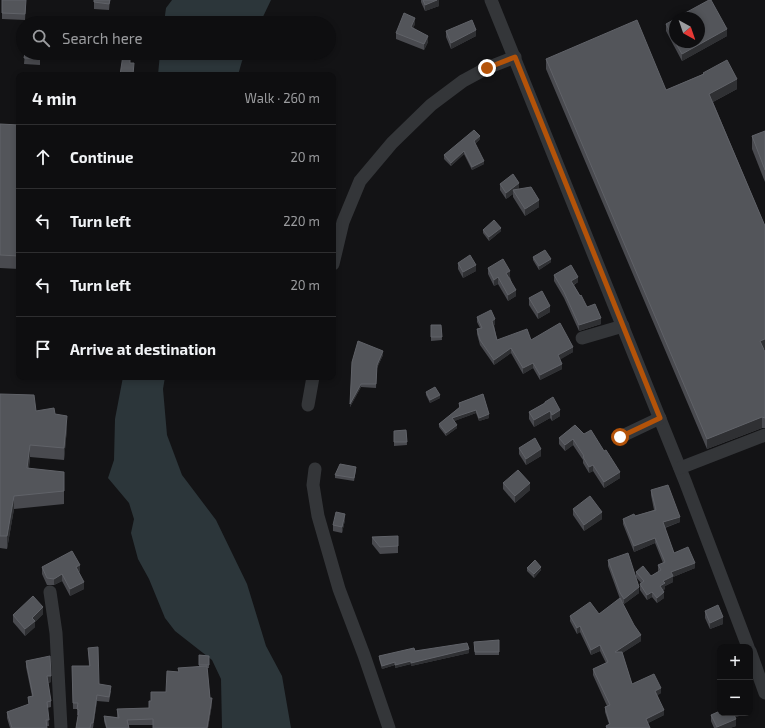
<!DOCTYPE html>
<html lang="en">
<head>
<meta charset="utf-8">
<style>
	body { margin:0; font-family:"Exo 2",sans-serif; background:#1c1c1e; color:#f1f3f6 }
	.controls { position:absolute; right:12px; bottom:12px; display:grid; overflow:hidden; border-radius:8px; box-shadow:0 2px 6px #0003 }
	.controls button { width:36px; height:36px; display:grid; place-items:center; padding:0; border:0; border-bottom:1px solid #2e2e30; background:#0e0e10; color:#f1f3f6; font:20px sans-serif }
	.compass { position:absolute; left:669px; top:12px; width:36px; height:36px; border-radius:50%; background:#0e0e10; box-shadow:0 2px 6px #0003; rotate:140deg }
	.stop { position:absolute; width:12px; height:12px; margin:-9px; border:3px solid #b45309; border-radius:50%; background:#fff }
	.stop.end { background:#b45309; border-color:#fff; box-shadow:0 1px 4px #0008 }
	.list { margin:0; padding:0; list-style:none }
	h2 { display:flex; justify-content:space-between; align-items:center; height:52px; margin:0; padding:0 16px; font-size:17px }
	h2 small { font-size:13px; font-weight:400; color:#9b9c9f }
	.list li { display:grid; grid-template-columns:26px 1fr auto; gap:12px; align-items:center; box-sizing:border-box; height:64px; padding:0 16px; border-top:1px solid #2e2e30 }
	.list b { display:block; font-size:15px; white-space:nowrap }
	.list em { font-size:13px; font-style:normal; color:#9b9c9f }
	.icon { flex:none; width:22px; height:22px; fill:none; stroke:currentColor; stroke-width:2; stroke-linecap:round; stroke-linejoin:round }
	.map { position:relative; flex:none; width:765px; height:728px; overflow:hidden }
	.search { position:absolute; background:#0e0e10; box-shadow:0 2px 6px #0003; left:16px; top:16px; width:320px; height:44px; display:flex; align-items:center; gap:10px; box-sizing:border-box; padding:0 14px; border-radius:22px; color:#9b9c9f; font-size:15px }
	.panel { position:absolute; background:#0e0e10; box-shadow:0 2px 6px #0003; left:16px; top:72px; width:320px; height:308px; border-radius:8px }
	.map>svg:first-child { display:block }
	.water { fill:#2c363a }
	.lines { fill:none; stroke-linecap:round; stroke-linejoin:round }
	.minor { stroke:#343639; stroke-width:13 }
	.wall { fill:#494a4f }
	.shaded-wall { fill:#2f3033 }
	.building { fill:#53555a; stroke:#606268 }
	.route { stroke:#b45309; stroke-width:5 }
</style>
</head>
<body>
<div class="map">
<svg width="765" height="728" viewBox="0 0 765 728">
	<rect width="100%" height="100%" fill="#131315"/>
	<g class="water">
		<polygon points="172,0 271,0 260,23 164,23 166,8"/>
		<polygon points="160,53 246,53 242,61 238,75 158,75"/>
		<polygon points="123,377 165,377 163,389 167,435 182,475 216,520 247,584 266,646 282,676 291,728 222,728 221,679 212,660 175,631 165,618 149,579 138,559 131,533 134,519 129,503 108,478 114,460 115,419"/>
	</g>
	<g class="lines">
		<g class="minor">
			<polyline points="491,0 685,481 748,647"/>
			<polyline points="333,264 343,222 360,181 392,143 431,105 463,81 487,68 515,57"/>
			<polyline points="582,338 623,326"/>
			<polyline points="308,405 313,377"/>
			<polyline points="620,437 660,418"/>
			<polyline points="680,468 765,435"/>
			<polyline points="315,469 313,485 318,516 339,589 364,655 389,728"/>
			<polyline points="50,592 56,633 61,728"/>
			<polyline points="750,651 765,693"/>
		</g>
	</g>
	<g class="wall">
		<polygon points="94,0 110,0 109,10 94,9"/>
		<polygon points="421,0 439,0 439,6 425,11 421,2"/>
		<polygon points="26,5 25,20 2,19 2,13"/>
		<polygon points="415,24 413,28 428,42 424,50 396,39 396,33"/>
		<polygon points="666,24 727,36 682,61 666,31"/>
		<polygon points="446,31 476,36 451,49 446,37"/>
		<polygon points="25,53 40,53 40,65 24,64"/>
		<polygon points="546,59 666,90 703,74 703,73 737,89 713,102 765,226 765,349 764,349 765,352 765,428 762,428 707,449 546,69"/>
		<polygon points="19,94 19,117 17,116 17,110"/>
		<polygon points="0,124 19,125 19,269 0,268"/>
		<polygon points="765,131 765,182 752,149 752,136"/>
		<polygon points="480,139 475,144 484,164 472,170 464,154 451,166 444,159 444,155"/>
		<polygon points="500,184 519,189 539,207 525,216 513,197 513,194 506,199 500,190"/>
		<polygon points="483,230 501,231 489,241 483,233"/>
		<polygon points="533,257 551,262 539,270 533,260"/>
		<polygon points="458,263 476,271 463,278 458,269"/>
		<polygon points="488,268 510,277 516,296 508,301 498,284 494,286 488,274"/>
		<polygon points="554,275 578,282 574,285 587,307 601,324 579,331 564,298 554,281"/>
		<polygon points="529,298 550,312 538,319 529,305"/>
		<polygon points="477,317 495,325 494,325 497,340 531,340 573,352 560,359 562,369 540,380 533,368 523,374 511,353 494,365 480,345 477,334 477,329 480,328 477,322"/>
		<polygon points="431,325 441,325 442,340 431,341"/>
		<polygon points="383,355 377,368 376,388 361,387 350,407 352,362"/>
		<polygon points="426,392 440,398 430,403 426,395"/>
		<polygon points="0,394 36,411 55,414 67,428 64,460 30,457 29,468 64,485 64,504 14,509 7,549 0,548"/>
		<polygon points="483,394 489,418 479,421 476,413 454,421 457,428 446,436 439,427 439,424 459,408 459,403"/>
		<polygon points="545,402 560,416 552,421 550,418 534,427 529,419 529,412 545,403"/>
		<polygon points="575,425 620,478 604,488 593,471 589,473 583,463 583,460 573,445 565,451 559,444 559,438"/>
		<polygon points="406,430 407,445 394,446 394,431"/>
		<polygon points="519,448 541,456 526,465 519,454"/>
		<polygon points="356,470 354,481 335,478 335,475"/>
		<polygon points="503,483 530,490 515,503 503,489"/>
		<polygon points="651,490 680,522 665,528 674,553 695,568 673,577 673,582 665,586 665,589 663,590 664,598 657,603 652,597 647,600 640,590 640,584 641,583 636,577 636,572 651,576 658,572 658,565 663,563 655,543 634,552 623,524 623,519 635,516 654,510 651,495"/>
		<polygon points="573,509 602,519 584,531 573,515"/>
		<polygon points="345,520 342,533 333,531 333,525"/>
		<polygon points="372,537 398,546 398,553 380,554 372,544"/>
		<polygon points="608,560 639,593 624,604 620,599 641,641 622,653 632,684 661,693 657,695 664,715 648,723 650,728 606,728 606,726 609,724 605,712 605,707 607,706 593,675 593,669 606,663 600,651 591,655 580,632 577,634 570,621 570,616 599,614 620,599 608,566"/>
		<polygon points="42,567 80,571 79,572 84,589 70,596 62,581 54,585 47,585 42,574"/>
		<polygon points="527,568 541,570 534,578 527,571"/>
		<polygon points="705,611 723,624 710,629 705,618"/>
		<polygon points="43,614 35,622 35,627 25,636 13,622 13,615"/>
		<polygon points="499,640 499,655 475,655 474,646"/>
		<polygon points="88,648 99,684 111,691 109,702 97,701 93,728 76,728 78,715 77,715 77,709 73,709 72,666 89,666"/>
		<polygon points="415,651 469,653 411,666 411,664 395,668 395,665 382,669 379,659 379,656"/>
		<polygon points="199,655 209,656 209,668 207,668 210,698 212,704 208,728 153,728 153,725 129,725 129,728 106,728 104,721 104,716 117,717 117,709 149,708 151,701 166,692 178,672 199,666"/>
		<polygon points="26,661 51,682 48,683 51,701 51,707 47,708 49,726 46,726 47,728 10,728 7,718 7,712 29,705 28,697 32,696 26,667"/>
		<polygon points="720,713 749,713 735,717 736,726 730,728 714,728 711,721 711,715"/>
	</g>
	<g class="shaded-wall">
		<polygon points="437,0 439,0 439,6 425,11 425,5"/>
		<polygon points="415,18 415,24 411,33 411,27"/>
		<polygon points="727,29 727,36 682,61 682,54"/>
		<polygon points="476,30 476,36 451,49 451,43"/>
		<polygon points="428,36 428,42 424,50 424,44"/>
		<polygon points="737,79 737,89 709,104 709,94"/>
		<polygon points="480,136 480,139 474,145 474,141"/>
		<polygon points="464,151 464,154 451,166 451,163"/>
		<polygon points="484,161 484,164 472,170 472,167"/>
		<polygon points="519,183 519,189 513,190 513,194 506,199 506,193"/>
		<polygon points="539,200 539,207 525,216 525,209"/>
		<polygon points="501,228 501,231 489,241 489,237"/>
		<polygon points="551,259 551,262 539,270 539,266"/>
		<polygon points="476,265 476,271 463,278 463,272"/>
		<polygon points="510,271 510,277 506,279 506,273"/>
		<polygon points="498,277 498,284 494,286 494,280"/>
		<polygon points="578,277 578,282 571,286 571,281"/>
		<polygon points="516,290 516,296 508,301 508,295"/>
		<polygon points="550,306 550,312 538,319 538,313"/>
		<polygon points="601,318 601,324 579,331 579,325"/>
		<polygon points="495,319 495,325 492,326 492,321"/>
		<polygon points="765,339 765,349 760,351 760,341"/>
		<polygon points="573,347 573,352 558,361 558,355"/>
		<polygon points="511,348 511,353 494,365 494,360"/>
		<polygon points="383,351 383,355 377,368 376,388 377,365"/>
		<polygon points="533,363 533,368 523,374 523,368"/>
		<polygon points="562,364 562,369 540,380 540,375"/>
		<polygon points="361,384 361,387 350,407 350,404"/>
		<polygon points="440,395 440,398 430,403 430,400"/>
		<polygon points="476,410 476,413 452,422 452,418"/>
		<polygon points="560,410 560,416 552,421 552,415"/>
		<polygon points="550,411 550,418 534,427 534,420"/>
		<polygon points="489,414 489,418 479,421 479,418"/>
		<polygon points="67,416 67,428 64,460 64,448"/>
		<polygon points="762,417 762,428 707,449 707,439"/>
		<polygon points="457,425 457,428 446,436 446,433"/>
		<polygon points="573,439 573,445 565,451 565,445"/>
		<polygon points="30,445 30,457 27,480 27,468"/>
		<polygon points="541,449 541,456 526,465 526,459"/>
		<polygon points="593,465 593,471 589,473 589,467"/>
		<polygon points="620,472 620,478 604,488 604,482"/>
		<polygon points="530,483 530,490 515,503 515,496"/>
		<polygon points="14,496 14,509 7,549 7,536"/>
		<polygon points="602,512 602,519 584,531 584,525"/>
		<polygon points="345,514 345,520 342,533 342,527"/>
		<polygon points="680,517 680,522 663,528 663,522"/>
		<polygon points="655,538 655,543 634,552 634,546"/>
		<polygon points="695,563 695,568 673,577 673,582 665,586 665,589 660,592 660,586 663,581 671,572"/>
		<polygon points="80,565 80,571 76,573 76,567"/>
		<polygon points="541,567 541,570 534,578 534,574"/>
		<polygon points="62,574 62,581 54,585 54,579"/>
		<polygon points="84,582 84,589 70,596 70,589"/>
		<polygon points="639,587 639,593 624,604 624,599"/>
		<polygon points="652,592 652,597 647,600 647,595"/>
		<polygon points="664,592 664,598 657,603 657,598"/>
		<polygon points="43,607 43,614 35,622 35,627 25,636 25,629 32,618"/>
		<polygon points="723,617 723,624 710,629 710,623"/>
		<polygon points="580,626 580,632 577,634 577,628"/>
		<polygon points="641,635 641,641 615,658 615,652"/>
		<polygon points="600,645 600,651 591,655 591,650"/>
		<polygon points="469,649 469,653 411,666 411,663"/>
		<polygon points="411,661 411,664 395,668 395,665"/>
		<polygon points="395,662 395,665 382,669 382,666"/>
		<polygon points="47,676 51,676 51,682 47,683"/>
		<polygon points="661,688 661,693 655,697 655,691"/>
		<polygon points="97,695 97,701 93,728 93,723"/>
		<polygon points="212,698 212,704 208,728 207,728"/>
		<polygon points="664,710 664,715 646,724 646,719"/>
		<polygon points="733,713 749,713 733,718"/>
		<polygon points="736,719 736,726 730,728 717,728 717,727"/>
	</g>
	<g class="building">
		<polygon points="2,0 26,0 25,14 2,13"/>
		<polygon points="94,0 110,0 109,4 94,2"/>
		<polygon points="423,0 437,0 425,5"/>
		<polygon points="709,0 711,0 727,29 682,54 675,42 699,42 699,18 676,18"/>
		<polygon points="404,13 415,18 411,27 428,36 424,44 396,33"/>
		<polygon points="675,19 675,41 666,24"/>
		<polygon points="472,20 476,30 451,43 446,31"/>
		<polygon points="637,20 666,90 704,74 703,73 727,60 737,79 709,94 765,226 765,339 760,341 765,352 765,418 762,417 707,439 546,59"/>
		<polygon points="105,22 119,23 105,23"/>
		<polygon points="25,53 40,53 40,59 24,58"/>
		<polygon points="123,55 130,56 130,63 134,63 133,75 120,75"/>
		<polygon points="71,73 82,74 82,75 71,75"/>
		<polygon points="19,94 19,110 17,110"/>
		<polygon points="0,124 19,125 19,256 0,255"/>
		<polygon points="474,130 480,136 474,141 484,161 472,167 464,151 451,163 444,155"/>
		<polygon points="765,131 765,170 752,136"/>
		<polygon points="513,174 519,183 506,193 500,184"/>
		<polygon points="531,187 539,200 525,209 513,190"/>
		<polygon points="494,220 501,228 489,237 483,230"/>
		<polygon points="545,250 551,259 539,266 533,257"/>
		<polygon points="470,255 476,265 463,272 458,263"/>
		<polygon points="503,259 510,271 506,273 516,290 508,295 498,277 494,280 488,268"/>
		<polygon points="571,265 578,277 571,281 580,296 581,295 587,307 595,304 601,318 579,325 564,292 554,275"/>
		<polygon points="542,291 550,306 538,313 529,298"/>
		<polygon points="491,310 495,319 492,321 497,340 527,329 531,340 560,323 573,347 558,355 562,364 540,375 533,363 523,368 511,348 494,360 480,340 477,329 482,328 477,317"/>
		<polygon points="431,325 441,325 442,337 431,337"/>
		<polygon points="358,341 383,351 377,365 376,384 361,384 350,404 352,362"/>
		<polygon points="435,387 440,395 430,400 426,392"/>
		<polygon points="0,394 34,395 36,411 54,408 55,414 67,416 64,448 30,445 27,468 64,472 64,491 14,496 7,536 0,536"/>
		<polygon points="483,394 489,414 479,418 476,410 452,418 457,425 446,433 439,424 460,407 459,403"/>
		<polygon points="553,397 560,410 552,415 550,411 534,420 529,412 545,403 545,402"/>
		<polygon points="575,425 584,434 591,430 604,451 606,450 620,472 604,482 593,465 589,467 583,457 584,456 573,439 565,445 559,438"/>
		<polygon points="406,430 407,442 394,442 394,431"/>
		<polygon points="535,438 541,449 526,459 519,448"/>
		<polygon points="340,464 356,467 354,478 335,475"/>
		<polygon points="518,470 530,483 515,496 503,483"/>
		<polygon points="668,485 680,517 663,522 674,553 688,547 695,563 671,572 673,576 663,581 665,583 660,586 664,592 657,598 652,592 647,595 640,584 644,581 636,572 643,566 651,576 661,570 658,565 665,562 655,538 634,546 623,519 634,514 635,516 656,510 651,490"/>
		<polygon points="590,496 602,512 584,525 573,509"/>
		<polygon points="336,512 345,514 342,527 333,525"/>
		<polygon points="398,536 398,546 380,547 372,537"/>
		<polygon points="72,551 80,565 76,567 84,582 70,589 62,574 54,579 47,578 42,567"/>
		<polygon points="628,553 639,587 624,599 620,593 608,560"/>
		<polygon points="535,560 541,567 534,574 527,568"/>
		<polygon points="33,596 43,607 32,618 35,621 25,629 13,615"/>
		<polygon points="620,598 634,625 641,635 615,652 622,652 632,684 654,674 661,688 655,691 664,710 646,719 650,728 607,728 606,726 610,724 605,707 610,705 593,669 608,662 600,645 591,650 580,626 577,628 570,616 590,602 599,614"/>
		<polygon points="718,605 723,617 710,623 705,611"/>
		<polygon points="499,640 499,652 475,652 474,642"/>
		<polygon points="467,643 469,649 411,663 411,661 395,665 395,662 382,666 379,656 414,648 415,651"/>
		<polygon points="98,647 99,684 111,686 109,697 97,695 93,723 91,723 90,728 76,728 79,710 77,709 78,703 73,703 72,666 90,666 88,648"/>
		<polygon points="199,655 209,656 209,665 199,665"/>
		<polygon points="50,656 51,676 47,676 51,701 47,702 49,720 46,720 47,728 12,728 7,712 29,704 28,697 33,696 26,661"/>
		<polygon points="207,666 210,698 212,698 207,728 153,728 153,719 127,720 129,728 107,728 104,716 119,718 117,709 149,708 149,701 151,701 151,692 166,692 167,671 179,672 178,668"/>
		<polygon points="720,711 720,713 733,713 736,719 717,727 711,715"/>
	</g>
	<g class="lines">
		<polyline class="route" points="487,68 515,57 660,418 620,437"/>
	</g>
</svg>
<div class="controls">
<button>+</button>
<button>−</button>
</div>
<svg class="compass" viewBox="-18 -18 36 36"><path d="M0-13l5 13h-10z" fill="#e53935"/><path d="M0 13l5-13h-10z" fill="#9b9c9f"/></svg>
<div class="stop" style="left:620px;top:437px"></div>
<div class="stop end" style="left:487px;top:68px"></div>
<div class="search"><svg class="icon" aria-label="search" viewBox="0 0 24 24"><circle cx="10" cy="10" r="6"/><path d="M15 15l6 6"/></svg>Search here</div>
<section class="panel">
<h2>4 min<small>Walk · 260 m</small></h2>
<ul class="list">
<li><svg class="icon" aria-label="ahead" viewBox="0 0 24 24"><path d="M12 20V5M6 11l6-6 6 6"/></svg><div><b>Continue</b></div><em>20 m</em></li>
<li><svg class="icon" aria-label="left" viewBox="0 0 24 24"><path d="M17 20v-9H6M10 6l-5 5 5 5"/></svg><div><b>Turn left</b></div><em>220 m</em></li>
<li><svg class="icon" aria-label="left" viewBox="0 0 24 24"><path d="M17 20v-9H6M10 6l-5 5 5 5"/></svg><div><b>Turn left</b></div><em>20 m</em></li>
<li><svg class="icon" aria-label="arrive" viewBox="0 0 24 24"><path d="M6 21V4h12l-3 4 3 4H6"/></svg><div><b>Arrive at destination</b></div></li>
</ul>
</section>
</div>
</body>
</html>
